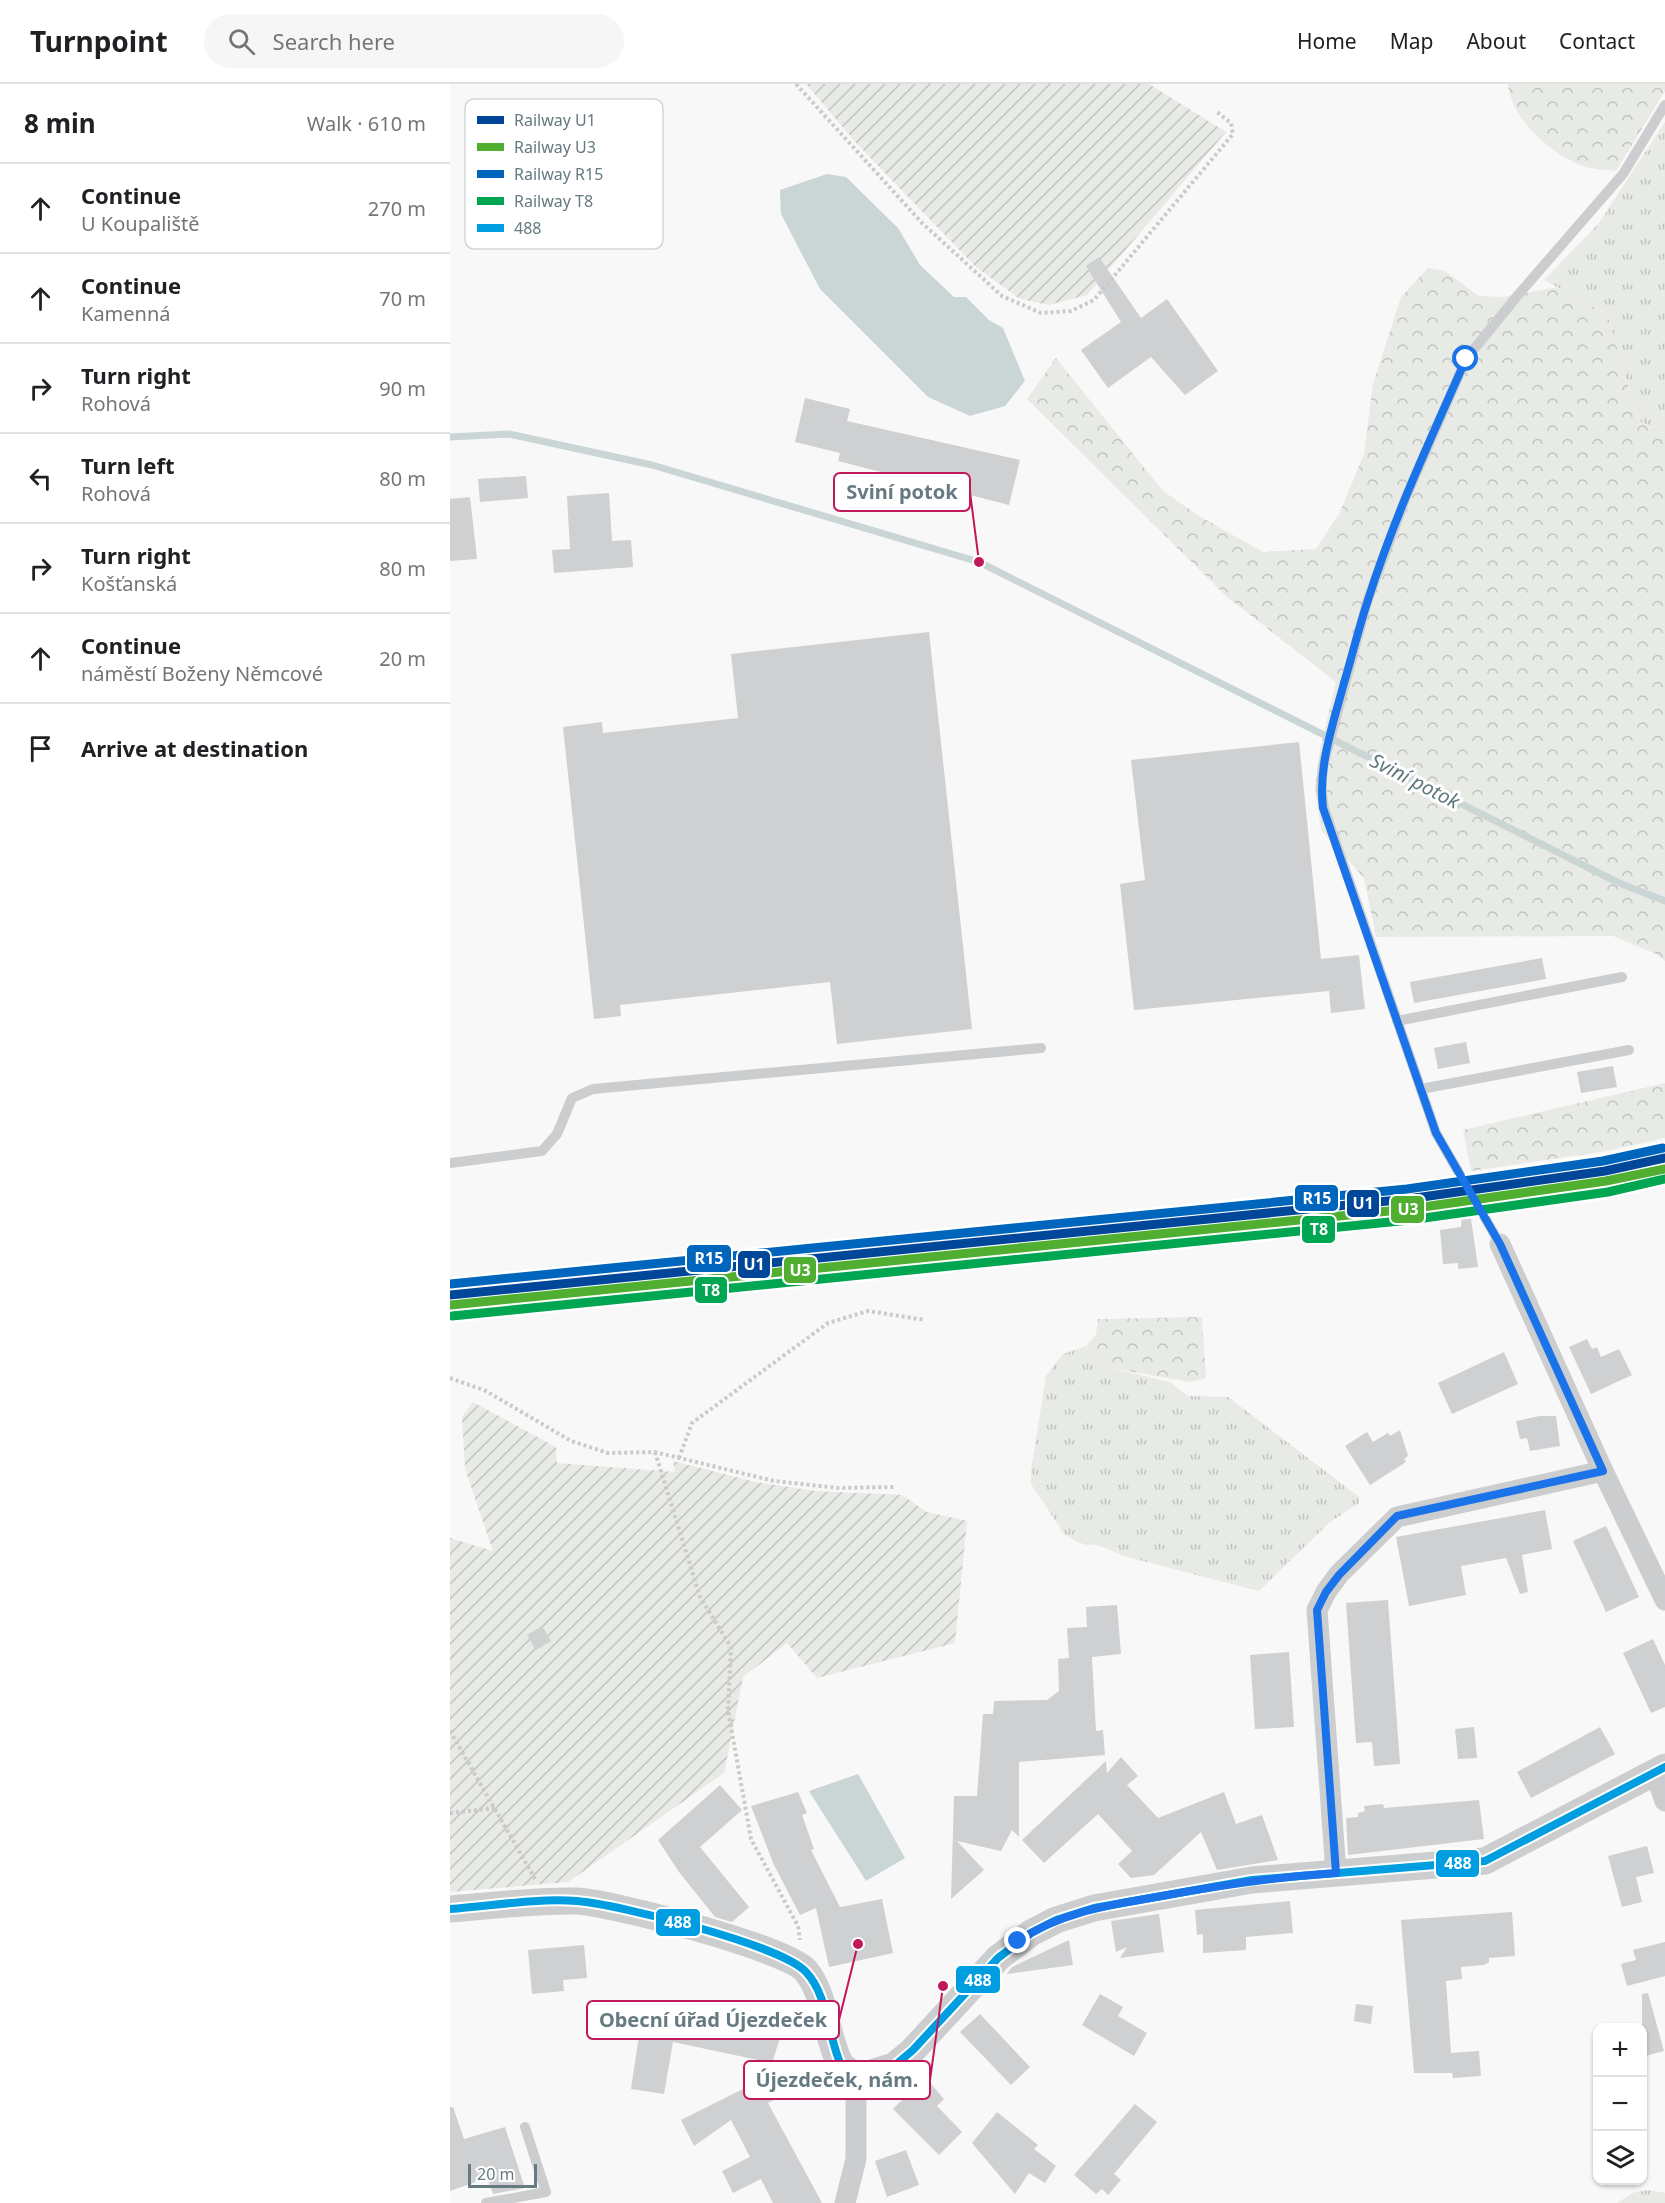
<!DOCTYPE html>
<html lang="en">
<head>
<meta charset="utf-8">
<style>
	body { margin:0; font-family:"Noto Sans",sans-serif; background:#f6f6f6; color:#202124 }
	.controls { position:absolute; right:18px; bottom:18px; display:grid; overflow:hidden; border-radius:12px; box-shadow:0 2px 4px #0004 }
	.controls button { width:54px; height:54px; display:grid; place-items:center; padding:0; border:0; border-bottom:2px solid #e0e0e0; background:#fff; color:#202124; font:30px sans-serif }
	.scale { position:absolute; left:18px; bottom:15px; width:69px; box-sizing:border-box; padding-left:6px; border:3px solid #657a81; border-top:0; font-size:16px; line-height:21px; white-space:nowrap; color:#657a81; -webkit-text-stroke:4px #fff; paint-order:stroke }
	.stop { position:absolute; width:18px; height:18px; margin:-14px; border:4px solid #1a73e8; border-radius:50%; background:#fff }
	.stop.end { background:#1a73e8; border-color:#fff; box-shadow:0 2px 6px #0008 }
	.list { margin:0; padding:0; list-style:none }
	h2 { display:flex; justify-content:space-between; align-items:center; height:78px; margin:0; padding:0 24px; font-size:26px }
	h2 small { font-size:20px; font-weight:400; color:#757577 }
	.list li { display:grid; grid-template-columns:39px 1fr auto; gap:18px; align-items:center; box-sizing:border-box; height:90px; padding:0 24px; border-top:2px solid #e0e0e0 }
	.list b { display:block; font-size:22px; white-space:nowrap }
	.list p { margin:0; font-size:20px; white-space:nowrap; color:#757577 }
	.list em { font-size:20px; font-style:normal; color:#757577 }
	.icon { flex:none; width:33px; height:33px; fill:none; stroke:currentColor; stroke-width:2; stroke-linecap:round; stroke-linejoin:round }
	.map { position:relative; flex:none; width:1215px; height:2119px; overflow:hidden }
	header { display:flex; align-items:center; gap:36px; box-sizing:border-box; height:84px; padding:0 30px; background:#fff; border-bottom:2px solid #e0e0e0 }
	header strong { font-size:28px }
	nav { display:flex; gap:33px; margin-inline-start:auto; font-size:21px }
	.search { width:420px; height:54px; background:#f6f6f6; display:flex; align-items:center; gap:15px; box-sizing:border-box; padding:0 21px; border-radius:33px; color:#757577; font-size:22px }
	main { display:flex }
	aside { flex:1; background:#fff }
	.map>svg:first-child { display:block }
	.grass { fill:url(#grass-tufts) }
	.forest { fill:url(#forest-crowns) }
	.garden { fill:url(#garden-furrows) }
	.water { fill:#cad5d6 }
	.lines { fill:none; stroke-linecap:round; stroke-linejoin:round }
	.stream { stroke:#cad5d6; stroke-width:7 }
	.building { fill:#ced0d1 }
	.path { stroke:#c9cacb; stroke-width:4; stroke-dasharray:3 3; stroke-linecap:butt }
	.service { stroke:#cbcdce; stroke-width:10 }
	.minor { stroke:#cbcdce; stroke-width:21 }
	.tertiary { stroke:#cbcdce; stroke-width:27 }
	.bus-1-casing { stroke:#fff; stroke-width:12 }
	.bus-1 { stroke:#009ee0; stroke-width:8 }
	.rail-1-casing { stroke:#fff; stroke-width:14 }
	.rail-2-casing { stroke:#fff; stroke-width:14 }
	.rail-3-casing { stroke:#fff; stroke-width:14 }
	.rail-4-casing { stroke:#fff; stroke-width:14 }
	.rail-1 { stroke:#00479a; stroke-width:9 }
	.rail-2 { stroke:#50af30; stroke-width:9 }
	.rail-3 { stroke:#0065bd; stroke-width:9 }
	.rail-4 { stroke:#00a651; stroke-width:9 }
	.route { stroke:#1a73e8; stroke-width:8 }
	.labels { text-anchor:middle; stroke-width:6; stroke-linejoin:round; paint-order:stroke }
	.water-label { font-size:20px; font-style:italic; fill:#5f787b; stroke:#fff }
	.key { fill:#fff; stroke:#d1d7d9; stroke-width:1.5 }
	.key-label { font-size:16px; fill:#657a81 }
	.leader { fill:none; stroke:#c2185b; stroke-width:2 }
	.callout-dot { fill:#c2185b; stroke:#fff; stroke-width:2 }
	.callout { fill:#fff; stroke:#c2185b; stroke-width:2 }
	.callout-label { font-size:20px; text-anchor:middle; font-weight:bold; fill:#657a81 }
	.line-badge { stroke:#fff; stroke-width:2 }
	.badge-label { font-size:16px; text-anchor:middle; font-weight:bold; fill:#fff }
</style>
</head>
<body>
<header>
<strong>Turnpoint</strong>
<div class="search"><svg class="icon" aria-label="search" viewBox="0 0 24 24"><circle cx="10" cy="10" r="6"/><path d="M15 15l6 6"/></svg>Search here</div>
<nav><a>Home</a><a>Map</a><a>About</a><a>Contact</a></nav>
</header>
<main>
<aside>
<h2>8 min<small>Walk · 610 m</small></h2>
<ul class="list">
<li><svg class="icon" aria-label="ahead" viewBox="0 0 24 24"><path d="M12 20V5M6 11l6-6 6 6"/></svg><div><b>Continue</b><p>U Koupaliště</p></div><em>270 m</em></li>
<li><svg class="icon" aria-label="ahead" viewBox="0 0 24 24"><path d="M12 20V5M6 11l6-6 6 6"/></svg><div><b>Continue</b><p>Kamenná</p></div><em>70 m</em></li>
<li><svg class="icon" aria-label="right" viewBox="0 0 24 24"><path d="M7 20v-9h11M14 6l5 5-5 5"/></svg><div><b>Turn right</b><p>Rohová</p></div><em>90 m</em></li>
<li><svg class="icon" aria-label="left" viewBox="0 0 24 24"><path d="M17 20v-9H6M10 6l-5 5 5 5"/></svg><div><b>Turn left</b><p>Rohová</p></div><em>80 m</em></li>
<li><svg class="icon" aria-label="right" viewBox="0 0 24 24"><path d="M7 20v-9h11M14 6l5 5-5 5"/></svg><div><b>Turn right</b><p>Košťanská</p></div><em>80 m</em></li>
<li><svg class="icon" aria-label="ahead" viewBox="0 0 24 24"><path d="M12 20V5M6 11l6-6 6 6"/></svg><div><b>Continue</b><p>náměstí Boženy Němcové</p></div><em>20 m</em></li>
<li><svg class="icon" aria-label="arrive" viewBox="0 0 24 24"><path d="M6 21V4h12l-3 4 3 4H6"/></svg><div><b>Arrive at destination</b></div></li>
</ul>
</aside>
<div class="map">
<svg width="1215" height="2119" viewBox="0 0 1215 2119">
	<defs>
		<pattern id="grass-tufts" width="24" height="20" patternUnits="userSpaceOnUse" patternTransform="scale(1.5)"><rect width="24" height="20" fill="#e8eae5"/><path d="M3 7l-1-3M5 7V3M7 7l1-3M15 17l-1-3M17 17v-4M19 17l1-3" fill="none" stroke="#c0c3bf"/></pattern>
		<pattern id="forest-crowns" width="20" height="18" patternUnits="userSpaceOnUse" patternTransform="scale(1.5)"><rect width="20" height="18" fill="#e8eae5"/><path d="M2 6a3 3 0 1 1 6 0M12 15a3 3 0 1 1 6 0" fill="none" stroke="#c0c3bf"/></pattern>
		<pattern id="garden-furrows" width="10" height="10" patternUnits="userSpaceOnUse" patternTransform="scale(1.5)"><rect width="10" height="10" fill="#e8eae5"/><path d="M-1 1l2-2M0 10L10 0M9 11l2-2" fill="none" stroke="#c0c3bf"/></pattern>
	</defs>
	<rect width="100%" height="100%" fill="#f8f8f8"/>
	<g class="grass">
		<polygon points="1215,38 1215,339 1202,344 1188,336 1157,230 1094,196 1149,139"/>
		<polygon points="636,1262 661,1284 720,1298 738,1312 778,1313 909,1413 909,1419 879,1439 809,1507 677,1473 647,1461 631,1460 614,1450 581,1400 581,1386 596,1292 613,1270"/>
		<polygon points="1198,2106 1215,2109 1215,2119 1167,2119 1182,2109"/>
	</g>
	<g class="forest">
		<path d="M1058 0H1215V7L1166 87C1153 85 1136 85 1125 79 1096 65 1061 33 1058 0Z"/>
		<polygon points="978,184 995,187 1029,212 1053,213 1108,203 1157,230 1188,336 1202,344 1215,339 1215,877 1206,870 1163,852 926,853 914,794 871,746 865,704 870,665 886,598 777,513 577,315 606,274 713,407 749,432 813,468 866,465 890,428 914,370 923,300 951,213"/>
		<polygon points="1215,999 1215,1054 1151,1068 1021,1087 1013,1046"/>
		<polygon points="752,1233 756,1294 740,1298 661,1284 636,1262 646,1251 648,1235"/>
	</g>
	<g class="garden">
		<polygon points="356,0 699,0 776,48 637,211 599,221 570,215 526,183 407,60"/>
		<polygon points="23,1318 106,1363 107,1379 225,1388 223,1377 305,1398 366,1407 452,1411 477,1428 517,1437 505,1559 367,1594 337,1559 293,1593 274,1689 118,1798 0,1808 0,1454 43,1467 15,1385 12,1333"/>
	</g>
	<g class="water">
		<polygon points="377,90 396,93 448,144 470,181 504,213 516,213 539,236 553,244 575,297 555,322 520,332 478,313 370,205 331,130 330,106"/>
		<polygon points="408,1690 455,1774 416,1797 359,1707"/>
	</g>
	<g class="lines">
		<polyline class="stream" points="0,353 59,350 202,381 529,478 1169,799 1215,817"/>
	</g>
	<g class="building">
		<polygon points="649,173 691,234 717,215 768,287 735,311 701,273 658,304 631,266 671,238 636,182"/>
		<polygon points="355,314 400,325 397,337 570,376 559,421 388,377 390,369 345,358"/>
		<polygon points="76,392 78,414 30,418 28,395"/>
		<polygon points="159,409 162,457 181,456 183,483 104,489 102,466 120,465 117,412"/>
		<polygon points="20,413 27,475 0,477 0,415"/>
		<polygon points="479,548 522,945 387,960 380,898 170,921 171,932 144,935 113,643 152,638 153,649 288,634 281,570"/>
		<polygon points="849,658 871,875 909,871 915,925 881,929 879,907 684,926 670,800 695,796 681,676"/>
		<polygon points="1092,874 1096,895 964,919 960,898"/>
		<polygon points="1016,958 1020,979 988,985 984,964"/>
		<polygon points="1163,982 1167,1003 1131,1009 1127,988"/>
		<polygon points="1012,1128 1020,1128 1028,1183 1008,1185 1008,1179 993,1180 990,1146 1011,1143"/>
		<polygon points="1137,1255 1142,1265 1147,1263 1151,1273 1169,1265 1182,1291 1141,1310 1119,1263"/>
		<polygon points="1054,1268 1068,1300 1002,1330 988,1299"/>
		<polygon points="1090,1332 1106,1332 1110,1362 1080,1367 1077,1354 1070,1355 1066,1337"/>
		<polygon points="950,1346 958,1372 954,1375 956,1378 920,1401 895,1362 917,1348 923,1358 938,1349 940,1352"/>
		<polygon points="1095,1426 1102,1465 1072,1471 1078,1508 1070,1510 1056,1474 1011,1482 1016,1511 959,1522 946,1453"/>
		<polygon points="1156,1442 1189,1513 1156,1528 1123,1457"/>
		<polygon points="938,1516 950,1680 924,1682 922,1658 906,1659 896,1519"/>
		<polygon points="667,1521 671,1570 642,1573 646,1647 653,1646 655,1671 569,1678 569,1753 562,1746 551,1767 507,1757 534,1786 501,1815 504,1712 527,1712 533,1630 543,1630 544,1617 597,1616 609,1607 608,1575 619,1574 617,1544 637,1543 636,1523"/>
		<polygon points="92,1542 101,1557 86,1566 77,1551"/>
		<polygon points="1203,1555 1215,1581 1215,1623 1201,1629 1173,1569"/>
		<polygon points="839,1568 844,1643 805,1645 800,1571"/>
		<polygon points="1024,1643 1027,1674 1008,1675 1005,1645"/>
		<polygon points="1150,1643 1165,1670 1081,1714 1067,1688"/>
		<polygon points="671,1673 688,1692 677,1701 708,1734 774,1708 786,1740 812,1731 828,1776 767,1786 751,1748 704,1791 681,1794 668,1780 682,1767 648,1730 594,1779 572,1756 656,1677 657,1689"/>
		<polygon points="270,1701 292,1726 250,1763 299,1823 282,1838 265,1833 229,1788 208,1756"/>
		<polygon points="348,1708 357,1729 352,1731 364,1765 361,1766 390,1823 432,1815 443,1869 379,1883 366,1824 350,1831 324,1781 301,1722"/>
		<polygon points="1029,1716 1034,1755 898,1771 896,1734 908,1733 908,1729 915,1727 914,1722 933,1720 934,1724"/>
		<polygon points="1197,1762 1204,1789 1186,1793 1192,1818 1172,1823 1158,1772"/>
		<polygon points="840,1817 843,1849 796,1853 796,1866 753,1869 753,1850 747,1851 745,1826"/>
		<polygon points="1062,1828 1065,1872 1039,1874 1039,1878 1034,1881 1011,1883 1012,1895 996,1897 1001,1969 1029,1967 1031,1992 1003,1994 1002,1989 964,1989 951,1836"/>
		<polygon points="709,1830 714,1868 670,1874 677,1863 666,1868 661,1837"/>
		<polygon points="619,1856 623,1881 557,1890 562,1883"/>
		<polygon points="1215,1858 1215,1892 1177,1902 1171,1880 1186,1876 1183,1866"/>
		<polygon points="134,1861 137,1894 113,1896 114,1907 82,1910 78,1866"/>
		<polygon points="1198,1909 1214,1967 1192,1973 1192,1910"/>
		<polygon points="650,1910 673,1923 668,1932 697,1949 684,1972 632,1941"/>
		<polygon points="906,1920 923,1922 921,1940 904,1937"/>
		<polygon points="530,1930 580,1983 561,2001 510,1948"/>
		<polygon points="302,1931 335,1939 322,1979 223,1958 214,2010 181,2005 192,1932 288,1950 291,1936 301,1937"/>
		<polygon points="345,1979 355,2000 318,2019 372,2119 323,2119 311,2095 283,2109 272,2087 300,2073 281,2036 244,2062 231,2036"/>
		<polygon points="475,1993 494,2015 487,2022 512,2048 489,2071 443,2025"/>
		<polygon points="685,2020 707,2038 664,2090 671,2096 658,2111 652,2105 646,2110 624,2091"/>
		<polygon points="0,2023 3,2023 14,2055 55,2043 75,2104 43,2110 37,2094 0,2107"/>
		<polygon points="547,2028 588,2061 584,2065 606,2082 595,2099 579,2089 565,2110 522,2059"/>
		<polygon points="456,2066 469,2101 437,2113 425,2077"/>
	</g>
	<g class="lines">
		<g class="path">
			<polyline points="346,0 472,139 552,212 591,229 621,227 644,216 783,50 781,39 767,28"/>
			<polyline points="0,1294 36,1307 121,1357 158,1369 205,1368 324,1397 388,1404 446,1403"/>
			<polyline points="205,1368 250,1513 281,1563 278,1626 301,1755 348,1842 350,1856"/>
			<polyline points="229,1374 242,1339 378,1239 418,1227 475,1236"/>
			<polyline points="0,1647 85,1795"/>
			<polyline points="0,1729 46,1724"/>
		</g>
		<g class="service">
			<polyline points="947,937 1172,893"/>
			<polyline points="971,1005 1179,966"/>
			<polyline points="0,1079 92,1067 107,1050 122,1014 143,1005 591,964"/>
			<polyline points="1050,1160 986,1049 874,724 871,705 873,682 918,515 956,413 1016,275 1068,211 1173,90 1215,21"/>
			<polyline points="36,2119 96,2108 75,2043"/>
		</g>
		<g class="minor">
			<polyline points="1050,1160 1153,1387 1215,1516"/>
			<polyline points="1205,1688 1215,1717"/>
			<polyline points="886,1789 867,1526 876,1508 889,1490 947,1433 1153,1387"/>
			<polyline points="395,2119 406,2075 406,1990"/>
		</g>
		<path class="tertiary" d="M0 1825C42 1822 85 1816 127 1817 162 1819 337 1864 356 1887 377 1913 375 1952 391 1981L400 1988 415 1991 444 1982 463 1966 548 1874 581 1849 606 1836 644 1824 802 1796 1035 1777 1215 1683"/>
		<g class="bus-1-casing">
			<path id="bus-1" d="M0 1825C42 1822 85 1814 127 1817 167 1820 332 1861 356 1888 378 1911 378 1953 391 1981L400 1988 415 1991 444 1982 463 1966 548 1874 581 1849 606 1836 644 1824 802 1796 1035 1777 1215 1683"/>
		</g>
		<use href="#bus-1" class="bus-1"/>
		<g class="rail-1-casing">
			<polyline id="rail-1" points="0,1211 958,1115 1155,1087 1215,1074"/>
		</g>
		<g class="rail-2-casing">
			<polyline id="rail-2" points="1,1221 959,1125 1156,1097 1215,1085"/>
		</g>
		<g class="rail-3-casing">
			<polyline id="rail-3" points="0,1200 957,1105 1153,1077 1213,1064"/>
		</g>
		<g class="rail-4-casing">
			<polyline id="rail-4" points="2,1232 960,1136 1158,1108 1215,1095"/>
		</g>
		<use href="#rail-1" class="rail-1"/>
		<use href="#rail-2" class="rail-2"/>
		<use href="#rail-3" class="rail-3"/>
		<use href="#rail-4" class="rail-4"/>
	</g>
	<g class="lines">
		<path class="route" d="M568 1857C612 1827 661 1821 712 1812 770 1801 827 1793 886 1789L867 1526 876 1508 889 1491 947 1432 1153 1387 1050 1160 986 1049 873 724C868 682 883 640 894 599 902 572 909 543 918 516 944 433 981 354 1016 275"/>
	</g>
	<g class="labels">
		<g class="water-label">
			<text transform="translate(965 697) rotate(27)" y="7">Sviní potok</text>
		</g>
	</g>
	<rect x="15" y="15" width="198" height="150" rx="9" class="key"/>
	<rect x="27" y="32" width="27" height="8" fill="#00479a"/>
	<rect x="27" y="59" width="27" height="8" fill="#50af30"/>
	<rect x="27" y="86" width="27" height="8" fill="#0065bd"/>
	<rect x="27" y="113" width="27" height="8" fill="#00a651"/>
	<rect x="27" y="140" width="27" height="8" fill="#009ee0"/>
	<g class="key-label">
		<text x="64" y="42">Railway U1</text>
		<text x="64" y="69">Railway U3</text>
		<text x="64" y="96">Railway R15</text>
		<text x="64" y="123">Railway T8</text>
		<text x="64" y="150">488</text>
	</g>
	<path class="leader" d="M529 478L520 408M408 1860L389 1936M493 1902L480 1996"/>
	<g class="callout-dot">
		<circle cx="529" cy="478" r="6"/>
		<circle cx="408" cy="1860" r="6"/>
		<circle cx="493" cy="1902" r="6"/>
	</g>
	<g class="callout">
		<rect x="384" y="389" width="136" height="38" rx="6"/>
		<rect x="137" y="1917" width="252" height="38" rx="6"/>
		<rect x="294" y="1977" width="186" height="38" rx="6"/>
	</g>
	<g class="callout-label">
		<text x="452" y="415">Sviní potok</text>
		<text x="263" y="1943">Obecní úřad Újezdeček</text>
		<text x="387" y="2003">Újezdeček, nám.</text>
	</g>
	<g class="line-badge">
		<rect x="844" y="1100" width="45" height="28" rx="6" fill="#0065bd"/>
		<rect x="896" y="1105" width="34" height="29" rx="6" fill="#00479a"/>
		<rect x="940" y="1111" width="35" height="29" rx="6" fill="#50af30"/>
		<rect x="851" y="1131" width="35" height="29" rx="6" fill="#00a651"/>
		<rect x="236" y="1160" width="46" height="29" rx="6" fill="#0065bd"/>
		<rect x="287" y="1166" width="34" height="29" rx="6" fill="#00479a"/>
		<rect x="333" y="1172" width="34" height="28" rx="6" fill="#50af30"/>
		<rect x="244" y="1192" width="34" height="28" rx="6" fill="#00a651"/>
		<rect x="985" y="1765" width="45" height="29" rx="6" fill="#009ee0"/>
		<rect x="205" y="1824" width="46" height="29" rx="6" fill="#009ee0"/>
		<rect x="505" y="1881" width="46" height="29" rx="6" fill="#009ee0"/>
	</g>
	<g class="badge-label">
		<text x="867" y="1120">R15</text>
		<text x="913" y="1125">U1</text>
		<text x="958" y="1131">U3</text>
		<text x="869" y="1151">T8</text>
		<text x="259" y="1180">R15</text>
		<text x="304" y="1186">U1</text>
		<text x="350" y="1192">U3</text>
		<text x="261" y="1212">T8</text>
		<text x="1008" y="1785">488</text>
		<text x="228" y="1844">488</text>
		<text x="528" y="1902">488</text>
	</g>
</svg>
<div class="controls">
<button>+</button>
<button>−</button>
<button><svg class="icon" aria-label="layers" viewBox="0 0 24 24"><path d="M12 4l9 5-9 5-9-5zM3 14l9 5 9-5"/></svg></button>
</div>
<div class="scale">20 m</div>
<div class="stop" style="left:1016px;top:275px"></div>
<div class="stop end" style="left:568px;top:1857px"></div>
</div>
</main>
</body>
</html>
